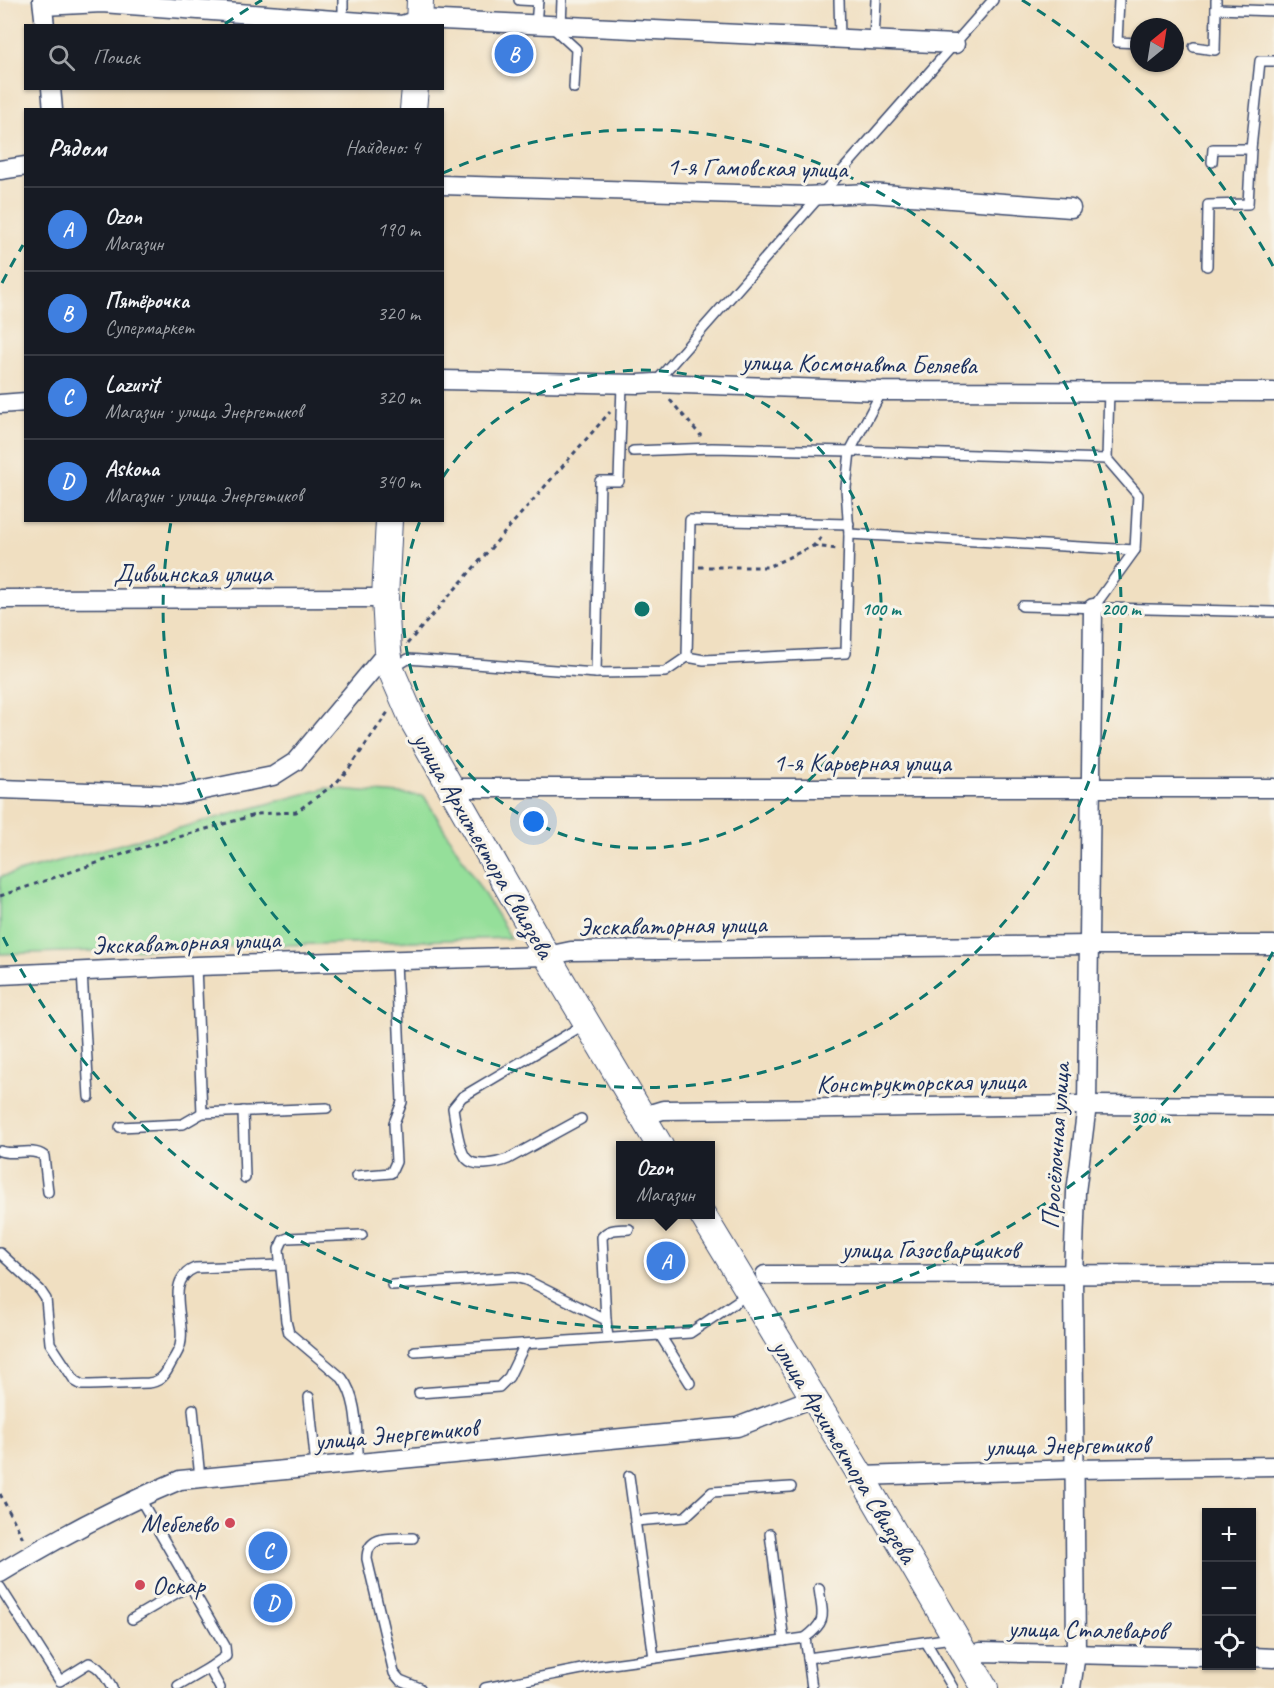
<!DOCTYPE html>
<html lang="ru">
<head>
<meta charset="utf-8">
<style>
	body { margin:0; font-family:Caveat,sans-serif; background:#20242c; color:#f1f3f6 }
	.controls { position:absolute; right:18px; bottom:18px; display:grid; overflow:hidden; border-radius:0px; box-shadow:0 2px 4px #0004 }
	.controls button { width:54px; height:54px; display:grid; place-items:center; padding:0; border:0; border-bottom:2px solid #363941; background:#171b24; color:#f1f3f6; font:30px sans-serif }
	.compass { position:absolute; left:1130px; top:18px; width:54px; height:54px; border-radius:50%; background:#171b24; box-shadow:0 2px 4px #0004; rotate:30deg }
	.you { position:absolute; left:534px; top:822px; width:21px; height:21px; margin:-15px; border:4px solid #fff; border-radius:50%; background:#1a73e8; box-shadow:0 0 0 9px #1a73e833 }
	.badge { display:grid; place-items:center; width:39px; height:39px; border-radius:50%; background:#d1495b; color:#fff; font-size:20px; font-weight:700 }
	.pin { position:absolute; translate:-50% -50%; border:3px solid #fff; box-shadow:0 2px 6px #0006 }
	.popup { position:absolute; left:616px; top:1141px; width:99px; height:78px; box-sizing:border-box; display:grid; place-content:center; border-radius:0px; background:#171b24; filter:drop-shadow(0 2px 4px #0005); font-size:20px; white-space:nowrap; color:#9ea1a6 }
	.popup b { font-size:22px; color:#f1f3f6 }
	.popup::after { content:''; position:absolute; left:50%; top:100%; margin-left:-12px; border:12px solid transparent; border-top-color:#171b24 }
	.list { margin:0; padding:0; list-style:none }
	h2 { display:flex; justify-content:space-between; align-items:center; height:78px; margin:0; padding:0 24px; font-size:26px }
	h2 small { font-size:20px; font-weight:400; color:#9ea1a6 }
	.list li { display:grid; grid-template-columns:39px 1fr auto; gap:18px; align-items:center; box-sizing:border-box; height:84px; padding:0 24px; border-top:2px solid #363941 }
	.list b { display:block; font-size:22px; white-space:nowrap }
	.list p { margin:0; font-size:20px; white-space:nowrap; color:#9ea1a6 }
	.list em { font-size:20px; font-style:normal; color:#9ea1a6 }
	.icon { flex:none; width:33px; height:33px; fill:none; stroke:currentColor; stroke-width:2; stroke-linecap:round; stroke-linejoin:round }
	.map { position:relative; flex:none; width:1274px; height:1688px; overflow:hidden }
	.search { position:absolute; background:#171b24; box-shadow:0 2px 4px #0004; left:24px; top:24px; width:420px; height:66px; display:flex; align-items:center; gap:15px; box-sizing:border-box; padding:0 21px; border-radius:0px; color:#9ea1a6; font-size:22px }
	.panel { position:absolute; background:#171b24; box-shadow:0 2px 4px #0004; left:24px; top:108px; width:420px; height:414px; border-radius:0px }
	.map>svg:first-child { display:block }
	.green { fill:#95df9a; stroke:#58877c; stroke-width:1.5 }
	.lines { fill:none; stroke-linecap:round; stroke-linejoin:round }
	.lane-casing { stroke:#3b496d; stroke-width:12 }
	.street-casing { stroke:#3b496d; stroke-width:21 }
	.secondary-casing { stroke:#3b496d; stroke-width:28 }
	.path { stroke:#3b496d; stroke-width:3; stroke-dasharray:4.5 4.5; stroke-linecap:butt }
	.lane { stroke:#fff; stroke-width:9 }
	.street { stroke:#fff; stroke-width:18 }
	.secondary { stroke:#fff; stroke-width:26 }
	.ring { fill:none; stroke:#0f766e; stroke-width:3; stroke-dasharray:10 8 }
	.poi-dot { fill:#d1495b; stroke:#f7f3e8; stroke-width:2 }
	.labels { text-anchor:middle; stroke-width:6; stroke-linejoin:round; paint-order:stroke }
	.street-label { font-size:26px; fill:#1b2f5e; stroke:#f7f3e8 }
	.poi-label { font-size:26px; fill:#1b2f5e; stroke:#f7f3e8; text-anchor:end }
	.centre { fill:#0f766e; stroke:#f7f3e8; stroke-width:3 }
	.ring-label { font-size:18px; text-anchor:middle; font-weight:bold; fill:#0f766e; stroke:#f7f3e8; stroke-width:6; stroke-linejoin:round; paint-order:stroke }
</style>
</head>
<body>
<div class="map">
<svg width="1274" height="1688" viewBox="0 0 1274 1688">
	<rect width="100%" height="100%" fill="#f7f3e8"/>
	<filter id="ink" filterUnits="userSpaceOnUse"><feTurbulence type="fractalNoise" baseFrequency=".0167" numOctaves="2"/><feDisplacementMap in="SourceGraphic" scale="12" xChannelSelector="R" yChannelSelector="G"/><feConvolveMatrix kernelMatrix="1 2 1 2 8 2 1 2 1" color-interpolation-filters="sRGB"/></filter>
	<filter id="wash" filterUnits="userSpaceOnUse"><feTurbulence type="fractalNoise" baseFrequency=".008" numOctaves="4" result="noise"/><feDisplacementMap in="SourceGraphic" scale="24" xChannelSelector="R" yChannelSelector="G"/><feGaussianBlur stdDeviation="1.35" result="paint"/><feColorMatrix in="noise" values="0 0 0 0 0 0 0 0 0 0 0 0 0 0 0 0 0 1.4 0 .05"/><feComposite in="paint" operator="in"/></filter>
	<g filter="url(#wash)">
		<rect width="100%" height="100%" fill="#f0dfc1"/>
		<polygon class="green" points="326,788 424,796 511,938 0,954 0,877"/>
	</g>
	<g filter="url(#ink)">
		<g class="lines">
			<g class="lane-casing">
				<g id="lane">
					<polyline points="519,0 538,1"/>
					<polyline points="839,0 840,38"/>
					<polyline points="1119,0 1117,42 1139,43"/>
					<polyline points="1216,0 1216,9 1274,11"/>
					<polyline points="343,21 343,0"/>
					<polyline points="536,25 538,0"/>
					<polyline points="561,26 562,0"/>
					<polyline points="552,27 576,49 574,88"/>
					<polyline points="874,40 876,0"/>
					<polyline points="1194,47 1215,50 1216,9"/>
					<polyline points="1212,162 1213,149 1251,149 1260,61 1274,61"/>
					<polyline points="1207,266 1208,205 1248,204 1251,149"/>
					<polyline points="655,383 993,0"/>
					<polyline points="633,451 712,448 850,451 882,391"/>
					<polyline points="849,534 1135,550"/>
					<polyline points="1022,606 1274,612"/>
					<polyline points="1093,608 1135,550 1138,495 1107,459"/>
					<polyline points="687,657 690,520 849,524"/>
					<polyline points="392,669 408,659 596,673 665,672 687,657 704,660 846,653 849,534 846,488 850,451 1107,459 1109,390"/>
					<polyline points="596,673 600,481 619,481 622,384"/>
					<polyline points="196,966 202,1113 327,1108"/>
					<polyline points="82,971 89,1097"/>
					<polyline points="243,1111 245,1178"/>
					<path d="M581 1119 508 1159C498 1163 475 1168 467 1159 459 1152 455 1120 453 1108L462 1097 585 1024"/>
					<polyline points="120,1127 183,1124 202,1113"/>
					<path d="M0 1151C14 1156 32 1147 44 1156L48 1192"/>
					<polyline points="356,1176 391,1173 396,1162 394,1123 402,1102 396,961"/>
					<path d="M0 1253 40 1290 46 1299 50 1343 75 1381 82 1385H90L148 1383C159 1382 164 1377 169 1367 172 1361 178 1353 180 1346 187 1321 163 1281 195 1268L280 1265"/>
					<polyline points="392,1285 514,1277 526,1280 606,1320 608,1338"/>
					<path d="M606 1320 602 1237C609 1228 619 1230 629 1229"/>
					<polyline points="660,1335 690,1383"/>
					<polyline points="415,1351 690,1333 748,1294"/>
					<polyline points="419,1393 499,1387 509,1377 525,1344"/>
					<polyline points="309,1397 316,1467"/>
					<polyline points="193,1409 200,1478"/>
					<path d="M359 1463C356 1436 359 1400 342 1378L289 1333 286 1321 279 1249 283 1240 288 1238 362 1235"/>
					<polyline points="629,1476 654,1658"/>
					<polyline points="139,1497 225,1646 226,1656 209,1668 220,1688"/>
					<polyline points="635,1521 685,1517 712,1492 791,1487"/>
					<polyline points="770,1534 784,1641"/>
					<path d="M413 1538C394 1539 367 1533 367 1559L394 1673 400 1680 420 1688"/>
					<path d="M0 1587 60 1681 89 1663C101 1667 106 1678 112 1688"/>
					<polyline points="132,1619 190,1585"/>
					<path d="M805 1638C829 1620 822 1615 819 1588"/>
					<polyline points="926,1642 953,1688"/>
					<polyline points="808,1658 812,1688"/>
					<polyline points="178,1686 209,1668"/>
					<polyline points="485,1688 597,1666 805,1638 808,1658 952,1638"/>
				</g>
			</g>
			<g class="street-casing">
				<g id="street">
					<polyline points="42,0 45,26"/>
					<polyline points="43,6 102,3 402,25 420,19 955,44"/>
					<polyline points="51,88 53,110"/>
					<polyline points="0,170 26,166"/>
					<polyline points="442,185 806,196 870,193 1071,208"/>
					<polyline points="442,380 638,384 655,383 882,391 1274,392"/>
					<polyline points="0,404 26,402"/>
					<polyline points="0,599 385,598"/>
					<polyline points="450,788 1274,788"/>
					<polyline points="0,789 179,795 273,776 295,762 388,651"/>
					<polyline points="0,975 196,966 547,956 571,951 1090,945 1274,945"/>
					<polyline points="643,1116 663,1110 1087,1105 1274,1106"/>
					<polyline points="765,1275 1274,1274"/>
					<polyline points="861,1476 1076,1469 1274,1466"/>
					<path d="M0 1573C57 1538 118 1506 180 1480L737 1427 813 1398"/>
					<polyline points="967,1657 980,1652 1206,1657"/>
					<polyline points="1252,1657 1274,1658"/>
					<polyline points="1071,1688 1076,1654 1073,1275 1076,1192 1087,1105 1093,608"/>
				</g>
			</g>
			<g class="secondary-casing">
				<g id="secondary">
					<polyline points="419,26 420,0"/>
					<polyline points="413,110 415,88"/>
					<polyline points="389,520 385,598 388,651 391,670 413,721 547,956 660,1146"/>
					<polyline points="702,1214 861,1476 985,1688"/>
				</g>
			</g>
			<g class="path">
				<polyline points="670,400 701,436"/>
				<polyline points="813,546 838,549"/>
				<polyline points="699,567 768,567 813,546 824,535"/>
				<polyline points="407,644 610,412"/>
				<polyline points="0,896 141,848 258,814 296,812 336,783 351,766 388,712"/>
				<polyline points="0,1494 24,1540"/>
			</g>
			<use href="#lane" class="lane"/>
			<use href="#street" class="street"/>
			<use href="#secondary" class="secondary"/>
		</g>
	</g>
	<g class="ring">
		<path d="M443 477A239 239 0 1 1 420 521"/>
		<path d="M443 173A479 479 0 1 1 171 522"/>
		<path d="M1273 952A718 718 0 0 1 2 935M2 283A718 718 0 0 1 23 245M225 24A718 718 0 0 1 262 0M1022 0A718 718 0 0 1 1273 266"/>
	</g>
	<g class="poi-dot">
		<circle cx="230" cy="1523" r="6"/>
		<circle cx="140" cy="1585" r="6"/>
	</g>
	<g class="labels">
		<g class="street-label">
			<text transform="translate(757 167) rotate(1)" y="9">1-я Гамовская улица</text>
			<text transform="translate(859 363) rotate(1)" y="9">улица Космонавта Беляева</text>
			<text x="193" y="582">Дивьинская улица</text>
			<text x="862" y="771">1-я Карьерная улица</text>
			<text transform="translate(484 845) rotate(60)" y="9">улица Архитектора Свиязева</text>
			<text transform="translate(672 925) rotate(-1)" y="9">Экскаваторная улица</text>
			<text transform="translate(186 942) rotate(-2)" y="9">Экскаваторная улица</text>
			<text transform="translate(921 1082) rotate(-1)" y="9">Конструкторская улица</text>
			<text transform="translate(1055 1146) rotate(-86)" y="9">Просёлочная улица</text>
			<text x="930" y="1258">улица Газосварщиков</text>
			<text transform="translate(396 1434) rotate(-5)" y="9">улица Энергетиков</text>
			<text transform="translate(1067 1445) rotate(-1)" y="9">улица Энергетиков</text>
			<text transform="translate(845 1451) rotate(59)" y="9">улица Архитектора Свиязева</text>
			<text transform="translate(1087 1629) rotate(1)" y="9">улица Сталеваров</text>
		</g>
		<g class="poi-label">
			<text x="218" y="1532">Мебелево</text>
			<text x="152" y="1594" text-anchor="start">Оскар</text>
		</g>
	</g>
	<circle cx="642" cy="609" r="9" class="centre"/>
	<g class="ring-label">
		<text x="881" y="615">100 m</text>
		<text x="1121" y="615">200 m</text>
		<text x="1150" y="1123">300 m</text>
	</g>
</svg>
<div class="controls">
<button>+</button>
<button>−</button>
<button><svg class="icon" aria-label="locate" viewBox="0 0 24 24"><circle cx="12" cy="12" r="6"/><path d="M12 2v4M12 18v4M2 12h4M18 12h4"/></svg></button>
</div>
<svg class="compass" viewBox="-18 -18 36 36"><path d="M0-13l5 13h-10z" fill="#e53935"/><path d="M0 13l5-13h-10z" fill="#9ea1a6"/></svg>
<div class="you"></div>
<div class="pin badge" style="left:666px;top:1261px;background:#3f7fe0">A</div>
<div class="popup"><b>Ozon</b>Магазин</div>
<div class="pin badge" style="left:514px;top:54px;background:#3f7fe0">B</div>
<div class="pin badge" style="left:268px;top:1551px;background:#3f7fe0">C</div>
<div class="pin badge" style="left:273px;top:1603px;background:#3f7fe0">D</div>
<div class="search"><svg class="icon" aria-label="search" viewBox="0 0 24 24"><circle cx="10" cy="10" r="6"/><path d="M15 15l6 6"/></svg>Поиск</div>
<section class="panel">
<h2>Рядом<small>Найдено: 4</small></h2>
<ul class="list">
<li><span class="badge" style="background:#3f7fe0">A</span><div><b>Ozon</b><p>Магазин</p></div><em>190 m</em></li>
<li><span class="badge" style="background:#3f7fe0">B</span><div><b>Пятёрочка</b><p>Супермаркет</p></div><em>320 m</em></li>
<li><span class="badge" style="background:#3f7fe0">C</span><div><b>Lazurit</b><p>Магазин · улица Энергетиков</p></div><em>320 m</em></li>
<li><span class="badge" style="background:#3f7fe0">D</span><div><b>Askona</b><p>Магазин · улица Энергетиков</p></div><em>340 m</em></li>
</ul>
</section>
</div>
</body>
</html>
